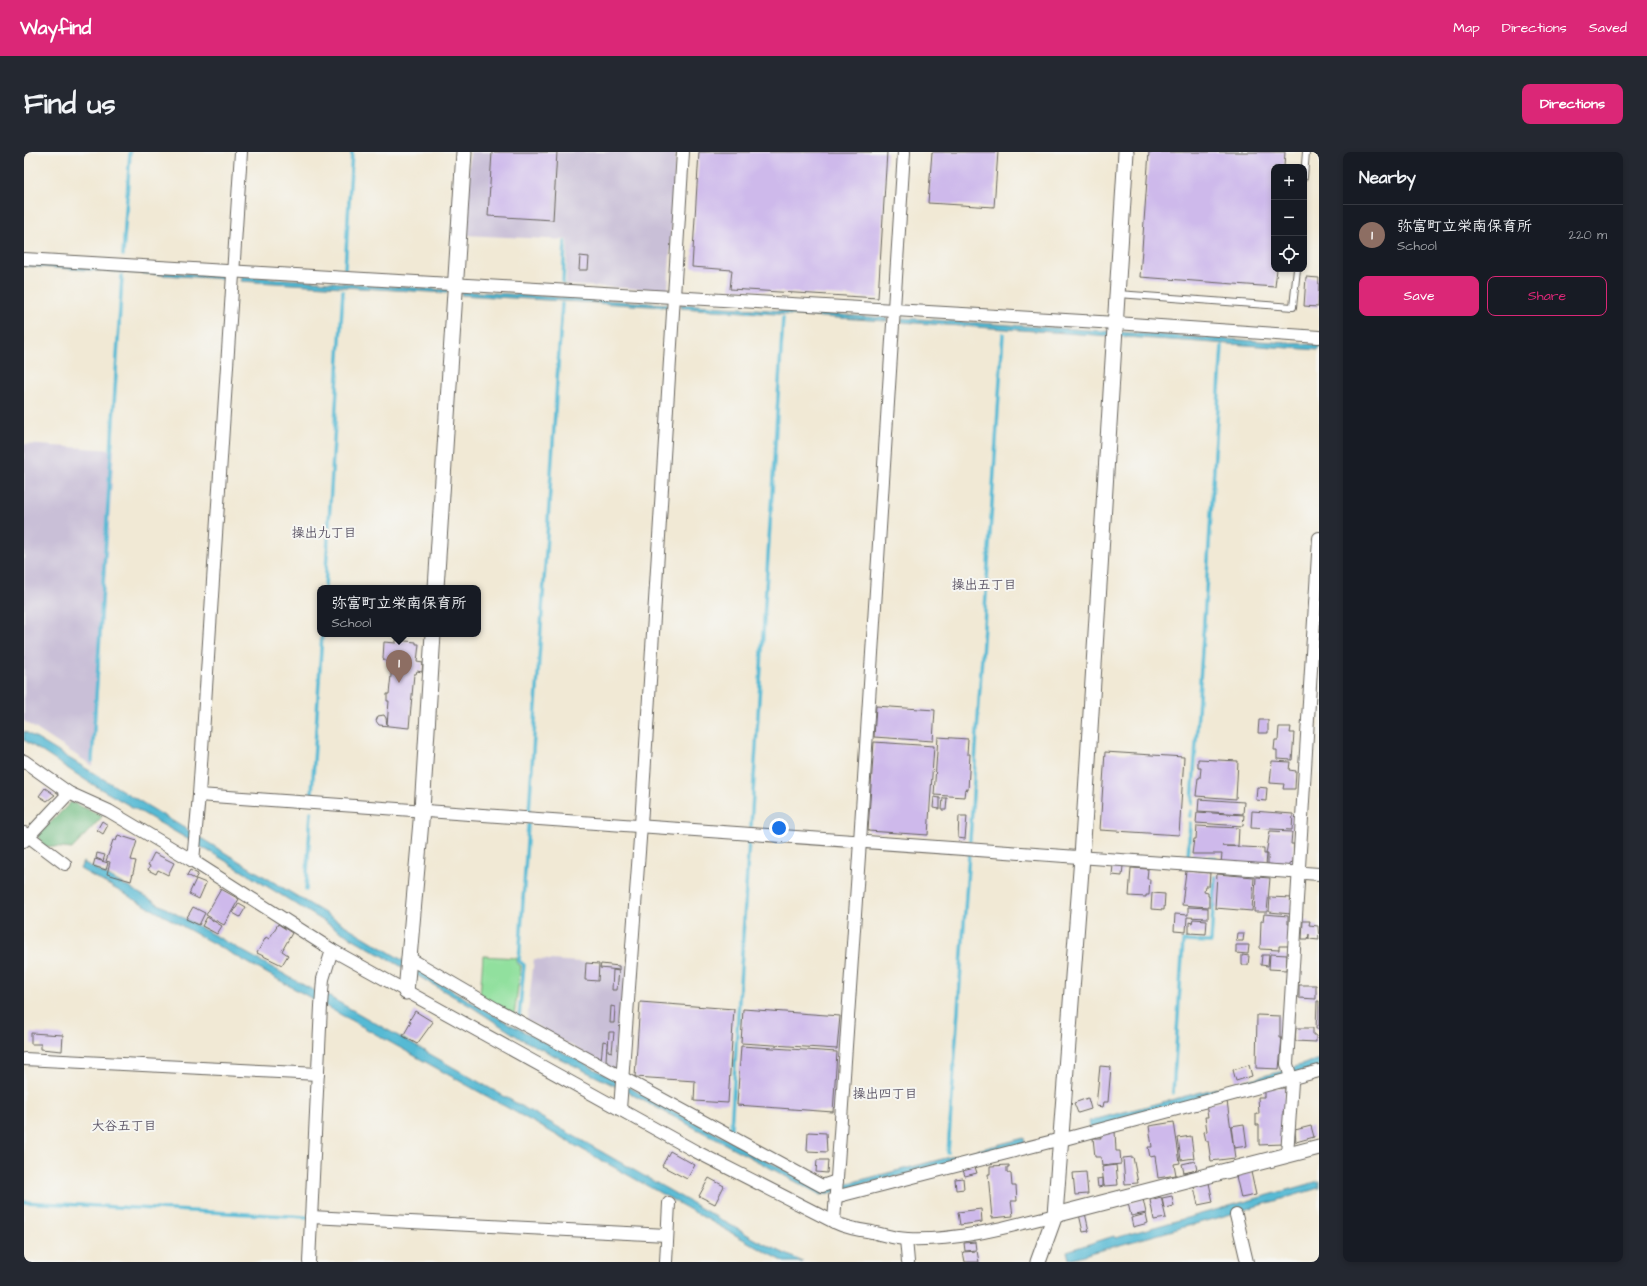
<!DOCTYPE html>
<html lang="en">
<head>
<meta charset="utf-8">
<style>
	body { margin:0; font-family:"Architects Daughter","Klee One",sans-serif; background:#242831; color:#f1f3f6 }
	.controls { position:absolute; right:12px; top:12px; display:grid; overflow:hidden; border-radius:8px; box-shadow:0 2px 6px #0003 }
	.controls button { width:36px; height:36px; display:grid; place-items:center; padding:0; border:0; border-bottom:1px solid #363941; background:#171b24; color:#f1f3f6; font:20px sans-serif }
	.you { position:absolute; left:755px; top:676px; width:14px; height:14px; margin:-10px; border:3px solid #fff; border-radius:50%; background:#1a73e8; box-shadow:0 0 0 6px #1a73e833 }
	.badge { display:grid; place-items:center; width:26px; height:26px; border-radius:50%; background:#db2777; color:#fff; font-size:13px; font-weight:700 }
	.pin { position:absolute; translate:-50% -33px; filter:drop-shadow(0 1px 2px #0008) }
	.pin::after { content:''; position:absolute; top:21px; width:14px; height:12px; background:inherit; clip-path:polygon(0 0,100% 0,50% 100%) }
	.popup { position:absolute; left:293px; top:433px; width:164px; height:52px; box-sizing:border-box; display:grid; place-content:center; border-radius:8px; background:#171b24; filter:drop-shadow(0 1px 3px #0005); font-size:13px; white-space:nowrap; color:#9ea1a6 }
	.popup b { font-size:15px; color:#f1f3f6 }
	.popup::after { content:''; position:absolute; left:50%; top:100%; margin-left:-8px; border:8px solid transparent; border-top-color:#171b24 }
	.list { margin:0; padding:0; list-style:none }
	h2 { display:flex; justify-content:space-between; align-items:center; height:52px; margin:0; padding:0 16px; font-size:17px }
	h2 small { font-size:13px; font-weight:400; color:#9ea1a6 }
	.list li { display:grid; grid-template-columns:26px 1fr auto; gap:12px; align-items:center; box-sizing:border-box; height:60px; padding:0 16px; border-top:1px solid #363941 }
	.list b { display:block; font-size:15px; white-space:nowrap }
	.list p { margin:0; font-size:13px; white-space:nowrap; color:#9ea1a6 }
	.list em { font-size:13px; font-style:normal; color:#9ea1a6 }
	.actions { display:flex; gap:8px; padding:12px 16px }
	.actions a { flex:1; padding:9px 0; border:1px solid #db2777; border-radius:8px; text-align:center; font-size:14px; color:#db2777 }
	.actions .main { background:#db2777; color:#fff }
	.icon { flex:none; width:22px; height:22px; fill:none; stroke:currentColor; stroke-width:2; stroke-linecap:round; stroke-linejoin:round }
	.map { position:relative; flex:none; width:1295px; height:1110px; overflow:hidden; border-radius:8px }
	header { display:flex; align-items:center; gap:24px; box-sizing:border-box; height:56px; padding:0 20px; background:#db2777; color:#fff }
	header strong { font-size:19px }
	nav { display:flex; gap:22px; margin-inline-start:auto; font-size:14px }
	.intro { display:flex; align-items:center; justify-content:space-between; box-sizing:border-box; height:96px; padding:0 24px }
	h1 { margin:0; font-size:28px }
	.button { padding:10px 18px; border-radius:8px; background:#db2777; color:#fff; font-size:14px; font-weight:700 }
	main { display:flex; gap:24px; padding:0 24px }
	aside { flex:1; background:#171b24; border-radius:8px; box-shadow:0 2px 6px #0003 }
	.map>svg:first-child { display:block }
	.industrial { fill:#c9bfd7 }
	.green { fill:#91e09e; stroke:#567e5d }
	.forest { fill:#74be85; stroke:#486d50 }
	.water { fill:#56bad4; stroke:#396b78 }
	.lines { fill:none; stroke-linecap:round; stroke-linejoin:round }
	.stream { stroke:#56bad4; stroke-width:3.5 }
	.building { fill:#ceb9eb }
	.service-casing { stroke:#67645d; stroke-width:8 }
	.minor-casing { stroke:#67645d; stroke-width:14 }
	.tertiary-casing { stroke:#67645d; stroke-width:17 }
	.service { stroke:#fff; stroke-width:6 }
	.minor { stroke:#fff; stroke-width:12 }
	.tertiary { stroke:#fff; stroke-width:15 }
	.labels { text-anchor:middle; stroke-width:4; stroke-linejoin:round; paint-order:stroke }
	.neighbourhood-label { font-size:13px; font-weight:bold; fill:#5a5364; stroke:#f6f6f2 }
</style>
</head>
<body>
<header>
<strong>Wayfind</strong>
<nav><a>Map</a><a>Directions</a><a>Saved</a></nav>
</header>
<div class="intro"><h1>Find us</h1><a class="button">Directions</a></div>
<main>
<div class="map">
<svg width="1295" height="1110" viewBox="0 0 1295 1110">
	<rect width="100%" height="100%" fill="#f6f6f2"/>
	<filter id="ink" filterUnits="userSpaceOnUse"><feTurbulence type="fractalNoise" baseFrequency=".025" numOctaves="2"/><feDisplacementMap in="SourceGraphic" scale="8" xChannelSelector="R" yChannelSelector="G"/><feConvolveMatrix kernelMatrix="1 2 1 2 8 2 1 2 1" color-interpolation-filters="sRGB"/></filter>
	<filter id="wash" filterUnits="userSpaceOnUse"><feTurbulence type="fractalNoise" baseFrequency=".012" numOctaves="4" result="noise"/><feDisplacementMap in="SourceGraphic" scale="16" xChannelSelector="R" yChannelSelector="G"/><feGaussianBlur stdDeviation="0.9" result="paint"/><feColorMatrix in="noise" values="0 0 0 0 0 0 0 0 0 0 0 0 0 0 0 0 0 1.4 0 .05"/><feComposite in="paint" operator="in"/></filter>
	<g filter="url(#wash)">
		<rect width="100%" height="100%" fill="#f1e9d5"/>
		<g class="industrial">
			<polygon points="446,0 652,0 644,138 542,133 544,88 441,83"/>
			<polygon points="0,292 90,298 69,614 0,569"/>
			<polygon points="510,807 603,813 594,916 590,918 503,868"/>
		</g>
		<polygon class="green" points="459,804 493,806 493,811 497,814 490,864 456,844"/>
		<polygon class="forest" points="47,650 77,663 77,666 48,697 19,694 14,683"/>
		<g class="water">
			<polygon points="0,111 202,124 202,127 0,114"/>
			<polygon points="217,124 424,138 423,141 216,129"/>
			<polygon points="438,139 643,152 643,155 437,143"/>
			<polygon points="657,152 863,166 863,169 657,156"/>
			<polygon points="878,166 1295,193 1295,198 878,170"/>
			<polygon points="0,579 469,863 798,1038 1000,986 1001,993 797,1043 607,942 497,887 448,855 319,781 200,708 63,629 0,588"/>
			<polygon points="59,710 294,841 302,843 738,1091 779,1110 761,1110 740,1099 56,717"/>
			<polygon points="1295,907 1295,915 1065,977 1065,969 1259,919"/>
			<polygon points="1295,1029 1295,1036 1207,1062 1045,1107 1043,1099 1090,1084 1091,1086"/>
		</g>
		<g class="lines">
			<g class="stream">
				<polyline points="99,103 106,0"/>
				<polyline points="321,117 328,0"/>
				<polyline points="539,131 541,90"/>
				<polyline points="301,436 319,139"/>
				<polyline points="68,609 98,124"/>
				<polyline points="288,642 298,482"/>
				<polyline points="1168,652 1198,194"/>
				<polyline points="505,661 538,152"/>
				<polyline points="1166,664 1167,659"/>
				<polyline points="1166,671 1164,705 1192,706 1192,708"/>
				<polyline points="727,674 759,166"/>
				<polyline points="946,688 979,182"/>
				<polyline points="282,738 287,660"/>
				<polyline points="495,866 500,813 495,809 504,673"/>
				<polyline points="1149,941 1159,789 1187,790 1191,725"/>
				<polyline points="707,977 725,687"/>
				<polyline points="924,1001 945,701"/>
				<polyline points="0,1050 283,1065"/>
			</g>
		</g>
		<g id="blocks">
			<g class="building">
				<polygon points="468,0 533,0 529,68 464,64"/>
				<polygon points="675,0 863,0 854,146 706,137 708,118 668,115"/>
				<polygon points="908,0 974,0 970,55 904,51"/>
				<polygon points="1125,0 1261,0 1260,15 1250,15 1250,117 1253,117 1251,135 1116,125"/>
				<polygon points="556,104 565,105 564,118 555,118"/>
				<polygon points="1282,125 1295,126 1294,155 1280,154"/>
				<polygon points="372,488 392,490 392,492 395,492 393,510 399,511 398,520 393,519 392,522 390,522 385,576 355,573 352,569 354,564 360,563 362,566 363,573 365,549 363,549 363,542 365,542 368,514 359,507 360,490 372,491"/>
				<polygon points="852,554 911,558 909,589 850,585"/>
				<polygon points="1235,568 1244,568 1244,581 1234,581"/>
				<polygon points="1255,575 1267,575 1266,581 1270,581 1268,608 1253,607 1253,598 1250,598 1251,588 1254,588"/>
				<polygon points="914,585 944,587 943,602 946,602 944,638 941,637 940,645 910,643"/>
				<polygon points="850,590 910,594 904,683 844,679"/>
				<polygon points="1081,600 1160,605 1155,683 1076,678"/>
				<polygon points="1174,607 1214,609 1212,647 1172,644 1174,626 1176,626 1177,616 1174,616"/>
				<polygon points="1248,609 1266,610 1265,618 1272,619 1271,637 1259,637 1260,632 1246,631"/>
				<polygon points="1233,635 1243,636 1242,649 1232,648"/>
				<polygon points="21,636 31,643 23,649 15,644"/>
				<polygon points="910,645 916,646 916,657 909,656"/>
				<polygon points="919,646 923,646 922,658 918,658"/>
				<polygon points="1175,647 1220,650 1219,662 1174,659"/>
				<polygon points="1228,659 1269,662 1268,678 1227,676"/>
				<polygon points="1173,660 1220,663 1219,674 1172,671"/>
				<polygon points="935,664 943,664 941,687 934,686"/>
				<polygon points="78,669 84,673 79,682 73,678"/>
				<polygon points="1173,674 1215,676 1214,694 1198,694 1240,696 1240,702 1243,702 1242,713 1197,710 1198,702 1168,702 1170,687 1172,687"/>
				<polygon points="1246,679 1268,680 1267,692 1270,692 1269,710 1266,711 1266,714 1244,712 1244,702 1242,702"/>
				<polygon points="94,683 113,689 107,708 112,709 107,729 83,722 86,710 82,709 89,688 92,689"/>
				<polygon points="73,701 81,703 79,709 72,706"/>
				<polygon points="130,701 150,711 144,723 134,718 132,722 124,718 126,714 124,713"/>
				<polygon points="71,707 84,711 82,718 69,714"/>
				<polygon points="1089,713 1099,714 1098,724 1088,723"/>
				<polygon points="1107,716 1124,717 1123,727 1126,727 1125,743 1122,743 1122,745 1105,744"/>
				<polygon points="166,718 174,722 171,727 163,723"/>
				<polygon points="1162,719 1186,721 1185,734 1181,734 1180,739 1184,740 1184,744 1185,744 1185,755 1158,753"/>
				<polygon points="1193,722 1230,725 1228,759 1191,756"/>
				<polygon points="1232,725 1246,726 1243,760 1230,760"/>
				<polygon points="172,727 182,731 175,747 165,742"/>
				<polygon points="197,737 215,747 200,773 182,763"/>
				<polygon points="1128,741 1141,742 1140,758 1127,757"/>
				<polygon points="1246,745 1268,746 1267,762 1245,760"/>
				<polygon points="215,751 222,755 216,765 209,761"/>
				<polygon points="169,755 181,761 175,773 162,767"/>
				<polygon points="1164,755 1184,756 1184,766 1163,765 1162,780 1150,779 1151,762 1164,763"/>
				<polygon points="1240,762 1264,764 1264,772 1266,772 1265,794 1255,794 1255,798 1236,797 1237,769 1239,769"/>
				<polygon points="183,765 198,774 193,782 178,774"/>
				<polygon points="1169,767 1183,768 1182,782 1165,781 1165,770 1168,771"/>
				<polygon points="1279,769 1286,769 1285,773 1294,774 1295,788 1285,787 1285,782 1284,787 1278,787"/>
				<polygon points="254,772 268,781 258,799 264,803 258,813 233,801 242,785 245,787"/>
				<polygon points="1213,781 1220,781 1219,789 1212,789"/>
				<polygon points="1212,793 1225,793 1224,802 1212,801"/>
				<polygon points="1246,802 1263,803 1262,818 1245,817"/>
				<polygon points="1218,803 1225,804 1224,813 1218,813"/>
				<polygon points="1238,803 1245,803 1244,814 1237,813"/>
				<polygon points="562,811 575,812 574,829 561,828"/>
				<polygon points="577,812 595,814 595,818 576,816"/>
				<polygon points="589,818 595,819 593,838 588,838"/>
				<polygon points="1275,833 1292,833 1292,847 1275,846"/>
				<polygon points="1293,849 1295,849 1295,877 1292,877"/>
				<polygon points="616,850 710,857 704,951 670,949 671,929 611,925"/>
				<polygon points="587,854 591,855 590,871 586,871"/>
				<polygon points="719,857 816,864 813,897 717,891"/>
				<polygon points="391,859 409,870 393,892 379,884 387,870 385,869"/>
				<polygon points="1233,863 1256,864 1256,886 1258,886 1255,917 1232,916"/>
				<polygon points="1272,876 1289,876 1289,883 1292,883 1292,890 1271,889"/>
				<polygon points="585,880 590,880 588,900 584,899"/>
				<polygon points="7,881 39,883 38,899 17,897 17,892 7,892"/>
				<polygon points="579,889 583,890 582,909 577,909"/>
				<polygon points="717,894 813,900 809,960 713,953"/>
				<polygon points="1225,913 1228,924 1212,929 1209,918"/>
				<polygon points="1076,914 1087,915 1084,950 1080,950 1079,955 1072,954"/>
				<polygon points="1240,936 1261,936 1261,959 1259,959 1259,962 1262,962 1262,973 1259,973 1259,992 1235,993 1235,973 1232,973 1232,962 1235,962 1234,945 1240,945"/>
				<polygon points="1064,946 1067,957 1054,961 1050,951"/>
				<polygon points="1203,949 1211,1006 1187,1009 1184,989 1182,989 1180,980 1183,979 1181,965 1184,965 1182,952"/>
				<polygon points="1150,970 1156,1011 1150,1012 1152,1023 1134,1026 1131,1004 1126,1005 1124,995 1128,995 1125,974"/>
				<polygon points="1220,972 1223,994 1210,996 1207,974"/>
				<polygon points="1287,974 1290,985 1272,990 1271,978"/>
				<polygon points="1091,979 1092,999 1096,999 1097,1012 1078,1014 1077,1005 1071,1005 1069,986 1077,986 1076,980"/>
				<polygon points="784,980 802,981 803,1000 783,999"/>
				<polygon points="1167,984 1170,1006 1157,1008 1154,986"/>
				<polygon points="646,999 671,1013 663,1027 638,1014"/>
				<polygon points="1109,1005 1114,1031 1101,1032 1099,1006"/>
				<polygon points="793,1008 804,1008 803,1021 792,1020"/>
				<polygon points="1171,1009 1173,1018 1160,1021 1158,1012"/>
				<polygon points="950,1012 953,1021 941,1024 938,1015"/>
				<polygon points="985,1013 985,1015 983,1015 983,1020 987,1022 988,1034 992,1034 993,1049 987,1049 989,1064 968,1066 964,1022 966,1022 966,1014"/>
				<polygon points="1092,1013 1094,1033 1080,1034 1078,1015"/>
				<polygon points="1062,1020 1064,1042 1051,1043 1049,1021"/>
				<polygon points="1227,1020 1232,1043 1217,1046 1212,1024"/>
				<polygon points="685,1026 700,1034 691,1052 675,1044"/>
				<polygon points="939,1026 940,1037 932,1038 931,1027"/>
				<polygon points="1079,1026 1079,1034 1074,1035 1073,1027"/>
				<polygon points="1185,1031 1189,1050 1174,1053 1170,1035"/>
				<polygon points="1148,1044 1150,1054 1140,1056 1138,1046"/>
				<polygon points="1137,1045 1142,1066 1130,1068 1126,1048"/>
				<polygon points="1119,1047 1122,1061 1107,1064 1104,1051"/>
				<polygon points="957,1057 958,1070 936,1073 934,1060"/>
				<polygon points="1061,1061 1065,1079 1059,1080 1055,1062"/>
				<polygon points="1122,1062 1124,1071 1109,1075 1107,1066"/>
				<polygon points="951,1090 952,1098 941,1099 940,1091"/>
				<polygon points="953,1099 955,1110 941,1110 939,1100"/>
			</g>
		</g>
	</g>
	<g filter="url(#ink)">
		<use href="#blocks" fill-opacity="0" stroke="#67645d" stroke-width="1"/>
		<g class="lines">
			<g class="service-casing">
				<g id="service">
					<polyline points="1280,25 1282,0"/>
					<polyline points="1094,142 1269,155 1273,117"/>
				</g>
			</g>
			<g class="minor-casing">
				<g id="minor">
					<polyline points="0,107 1092,171 1295,185"/>
					<path d="M0 609 45 641 85 659 169 709 308 798 671 999 810 1070C822 1076 835 1078 848 1080 860 1083 872 1087 884 1087 934 1089 983 1075 1031 1063"/>
					<polyline points="175,643 1295,722"/>
					<polyline points="0,681 41,712"/>
					<polyline points="0,689 45,641"/>
					<polyline points="169,709 175,643 217,0"/>
					<polyline points="385,806 472,857 798,1034 813,1029"/>
					<polyline points="0,907 294,922"/>
					<polyline points="596,957 617,673 659,0"/>
					<polyline points="1037,988 1295,919"/>
					<polyline points="1263,1003 1268,930 1263,912 1295,386"/>
					<polyline points="811,1045 1037,987"/>
					<polyline points="1212,1063 1223,1110"/>
					<polyline points="287,1065 643,1083"/>
					<polyline points="810,1070 836,689 880,0"/>
					<polyline points="882,1087 884,1110"/>
					<polyline points="285,1110 297,854 299,827 308,798"/>
					<polyline points="642,1110 645,1051"/>
				</g>
			</g>
			<g class="tertiary-casing">
				<g id="tertiary">
					<polyline points="412,436 440,0"/>
					<polyline points="382,840 398,658 409,482"/>
					<polyline points="1031,1063 1295,995"/>
					<polyline points="1014,1110 1031,1063 1058,705 1102,0"/>
				</g>
			</g>
			<use href="#service" class="service"/>
			<use href="#minor" class="minor"/>
			<use href="#tertiary" class="tertiary"/>
		</g>
	</g>
	<g class="labels">
		<g class="neighbourhood-label">
			<text x="300" y="385">操出九丁目</text>
			<text x="960" y="437">操出五丁目</text>
			<text x="861" y="946">操出四丁目</text>
			<text x="100" y="978">大谷五丁目</text>
		</g>
	</g>
</svg>
<div class="controls">
<button>+</button>
<button>−</button>
<button><svg class="icon" aria-label="locate" viewBox="0 0 24 24"><circle cx="12" cy="12" r="6"/><path d="M12 2v4M12 18v4M2 12h4M18 12h4"/></svg></button>
</div>
<div class="you"></div>
<div class="pin badge" style="left:375px;top:531px;background:#8d6e63">1</div>
<div class="popup"><b>弥富町立栄南保育所</b>School</div>
</div>
<aside>
<h2>Nearby<small></small></h2>
<ul class="list">
<li><span class="badge" style="background:#8d6e63">1</span><div><b>弥富町立栄南保育所</b><p>School</p></div><em>220 m</em></li>
</ul>
<div class="actions"><a class="main">Save</a><a>Share</a></div>
</aside>
</main>
</body>
</html>
